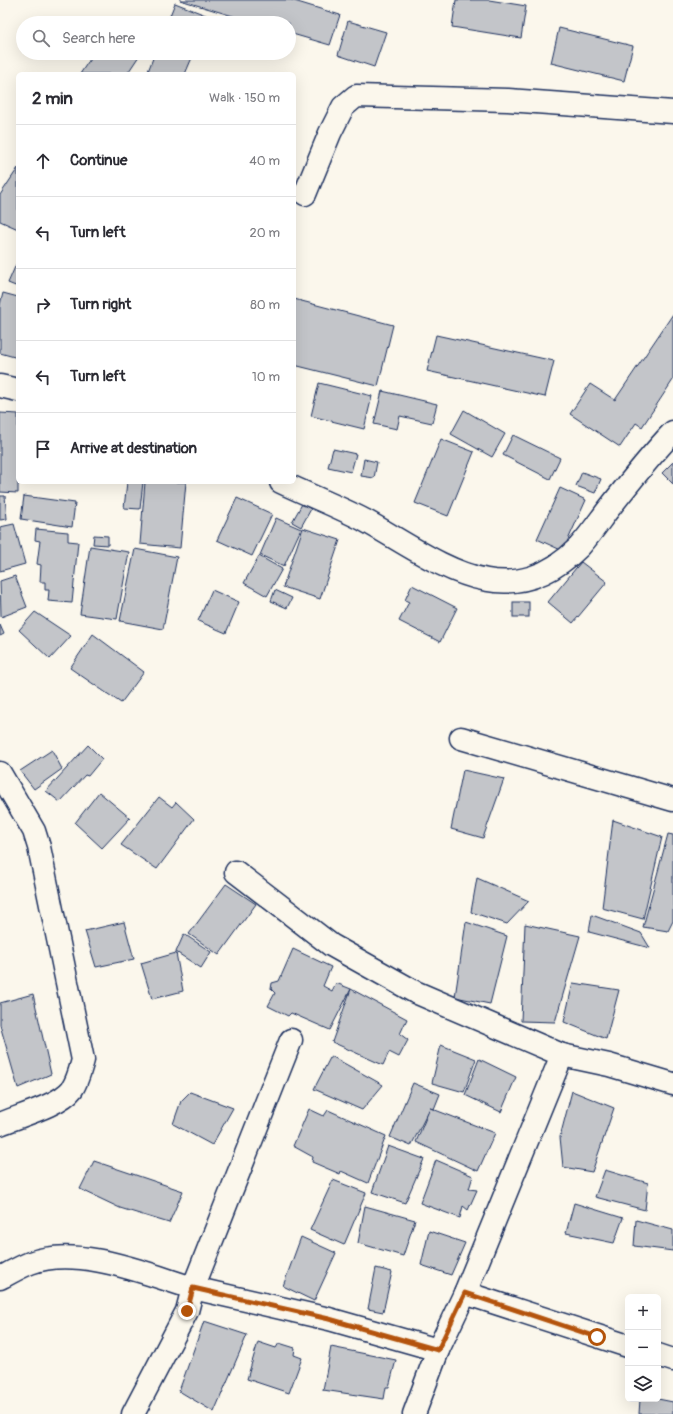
<!DOCTYPE html>
<html lang="en">
<head>
<meta charset="utf-8">
<style>
	body { margin:0; font-family:Pangolin,sans-serif; background:#f7f7f7; color:#2b2b33 }
	.controls { position:absolute; right:12px; bottom:12px; display:grid; overflow:hidden; border-radius:6px; box-shadow:0 4px 16px #0002 }
	.controls button { width:36px; height:36px; display:grid; place-items:center; padding:0; border:0; border-bottom:1px solid #e1e1e2; background:#fff; color:#2b2b33; font:20px sans-serif }
	.stop { position:absolute; width:12px; height:12px; margin:-9px; border:3px solid #b45309; border-radius:50%; background:#fff }
	.stop.end { background:#b45309; border-color:#fff; box-shadow:0 1px 4px #0008 }
	.list { margin:0; padding:0; list-style:none }
	h2 { display:flex; justify-content:space-between; align-items:center; height:52px; margin:0; padding:0 16px; font-size:17px }
	h2 small { font-size:13px; font-weight:400; color:#7c7c81 }
	.list li { display:grid; grid-template-columns:26px 1fr auto; gap:12px; align-items:center; box-sizing:border-box; height:72px; padding:0 16px; border-top:1px solid #e1e1e2 }
	.list b { display:block; font-size:15px; white-space:nowrap }
	.list em { font-size:13px; font-style:normal; color:#7c7c81 }
	.icon { flex:none; width:22px; height:22px; fill:none; stroke:currentColor; stroke-width:2; stroke-linecap:round; stroke-linejoin:round }
	.map { position:relative; flex:none; width:673px; height:1414px; overflow:hidden }
	.search { position:absolute; background:#fff; box-shadow:0 4px 16px #0002; left:16px; top:16px; width:280px; height:44px; display:flex; align-items:center; gap:10px; box-sizing:border-box; padding:0 14px; border-radius:22px; color:#7c7c81; font-size:15px }
	.panel { position:absolute; background:#fff; box-shadow:0 4px 16px #0002; left:16px; top:72px; width:280px; height:412px; border-radius:6px }
	.map>svg:first-child { display:block }
	.building { fill:#c3c5c9; stroke:#1b2f5e }
	.lines { fill:none; stroke-linecap:round; stroke-linejoin:round }
	.minor-casing { stroke:#1b2f5e; stroke-width:25 }
	.minor { stroke:#fbf7ec; stroke-width:22 }
	.route { stroke:#b45309; stroke-width:5 }
</style>
</head>
<body>
<div class="map">
<svg width="673" height="1414" viewBox="0 0 673 1414">
	<rect width="100%" height="100%" fill="#fbf7ec"/>
	<filter id="ink" filterUnits="userSpaceOnUse"><feTurbulence type="fractalNoise" baseFrequency=".025" numOctaves="2"/><feDisplacementMap in="SourceGraphic" scale="8" xChannelSelector="R" yChannelSelector="G"/><feConvolveMatrix kernelMatrix="1 2 1 2 8 2 1 2 1" color-interpolation-filters="sRGB"/></filter>
	<g filter="url(#ink)">
		<g class="building">
			<polygon points="180,0 291,0 340,15 330,45 289,33 289,23 256,23"/>
			<polygon points="456,0 489,0 526,6 521,38 452,27"/>
			<polygon points="175,3 208,16 205,23 167,23"/>
			<polygon points="348,21 386,32 374,67 338,55"/>
			<polygon points="559,28 633,46 624,81 551,63"/>
			<polygon points="94,53 141,53 127,74 80,74"/>
			<polygon points="155,53 194,53 185,74 147,74"/>
			<polygon points="18,168 18,229 0,221 0,195"/>
			<polygon points="18,260 18,287 8,283"/>
			<polygon points="3,293 18,297 18,358 0,353 0,305"/>
			<polygon points="294,299 393,325 378,386 294,365"/>
			<polygon points="673,314 673,380 642,427 636,423 620,447 570,414 590,384 615,400"/>
			<polygon points="436,335 554,361 545,397 427,371"/>
			<polygon points="319,383 372,396 364,429 311,416"/>
			<polygon points="382,391 437,404 432,423 400,416 397,429 374,424"/>
			<polygon points="464,410 505,434 492,457 451,434"/>
			<polygon points="0,413 18,414 18,493 0,492"/>
			<polygon points="513,435 560,458 550,479 503,455"/>
			<polygon points="441,439 474,452 448,516 415,503"/>
			<polygon points="333,449 356,454 351,472 328,467"/>
			<polygon points="364,459 377,462 374,478 361,476"/>
			<polygon points="673,462 673,484 662,473"/>
			<polygon points="582,472 601,479 595,493 576,486"/>
			<polygon points="127,482 143,482 140,509 124,508"/>
			<polygon points="145,482 186,482 180,548 140,544"/>
			<polygon points="560,488 586,500 563,551 537,539"/>
			<polygon points="0,496 5,496 7,519 0,520"/>
			<polygon points="24,496 75,503 72,527 21,519"/>
			<polygon points="237,498 272,514 252,556 217,540"/>
			<polygon points="302,504 311,509 301,527 292,522"/>
			<polygon points="276,518 301,529 284,566 260,555"/>
			<polygon points="14,524 25,564 0,571 0,527"/>
			<polygon points="303,528 340,540 320,599 283,587"/>
			<polygon points="36,529 68,532 68,541 78,542 72,603 48,601 49,590 45,590 45,582 40,582 41,565 37,564 40,541 35,540"/>
			<polygon points="94,535 108,536 108,545 93,544"/>
			<polygon points="90,546 129,552 117,619 80,614"/>
			<polygon points="135,549 177,557 163,629 120,621"/>
			<polygon points="259,556 282,569 267,596 244,583"/>
			<polygon points="581,562 607,582 573,623 548,602"/>
			<polygon points="15,576 27,607 1,617 0,581"/>
			<polygon points="412,585 457,608 440,642 399,621 409,602 405,600"/>
			<polygon points="212,590 239,602 226,633 198,621"/>
			<polygon points="275,590 292,598 287,608 271,601"/>
			<rect x="513" y="602" width="16" height="15"/>
			<polygon points="35,612 71,636 50,659 19,630"/>
			<polygon points="0,625 4,634 0,636"/>
			<polygon points="93,634 144,672 121,703 70,668"/>
			<polygon points="88,745 102,759 88,776 85,775 60,802 46,791"/>
			<polygon points="52,750 62,769 34,789 20,771"/>
			<polygon points="463,770 504,779 483,838 451,829"/>
			<polygon points="99,792 130,818 102,848 75,823"/>
			<polygon points="159,797 172,807 176,802 194,819 157,869 121,845"/>
			<polygon points="613,820 662,837 643,919 602,908"/>
			<polygon points="668,834 673,835 673,921 668,931 643,927"/>
			<polygon points="477,878 529,901 507,924 471,912"/>
			<polygon points="226,884 256,904 219,955 189,934"/>
			<polygon points="592,915 641,933 650,948 589,932"/>
			<polygon points="124,922 134,959 96,967 85,931"/>
			<polygon points="466,922 507,936 490,1004 455,997"/>
			<polygon points="525,924 580,936 555,1022 521,1021"/>
			<polygon points="184,934 211,952 201,968 176,952"/>
			<polygon points="293,949 331,967 323,986 332,991 336,983 351,989 330,1030 291,1013 288,1016 268,1006 275,993 271,989 272,983 279,981"/>
			<polygon points="176,953 183,991 152,999 141,963"/>
			<polygon points="573,983 619,990 606,1039 564,1022"/>
			<polygon points="351,989 407,1019 400,1034 408,1040 399,1057 389,1052 383,1065 332,1042"/>
			<polygon points="33,994 51,1074 18,1088 0,1025 0,1003"/>
			<polygon points="441,1045 476,1059 464,1092 432,1083"/>
			<polygon points="331,1056 383,1085 362,1110 314,1089"/>
			<polygon points="479,1059 516,1077 501,1112 465,1095"/>
			<polygon points="413,1083 440,1094 434,1109 430,1108 411,1146 390,1137"/>
			<polygon points="572,1091 614,1108 592,1172 563,1167 560,1137"/>
			<polygon points="190,1092 233,1108 212,1145 173,1124 181,1101"/>
			<polygon points="430,1108 495,1133 478,1171 416,1142"/>
			<polygon points="309,1109 324,1116 328,1110 386,1136 368,1183 341,1171 340,1174 312,1162 313,1157 293,1146"/>
			<polygon points="388,1146 424,1159 405,1203 372,1192"/>
			<polygon points="436,1160 473,1176 469,1189 477,1190 468,1210 463,1206 460,1218 420,1203"/>
			<polygon points="94,1161 183,1191 169,1223 120,1208 80,1189"/>
			<polygon points="605,1170 648,1183 645,1210 595,1197"/>
			<polygon points="333,1180 366,1193 344,1245 310,1230"/>
			<polygon points="574,1203 623,1218 614,1243 566,1233"/>
			<polygon points="365,1206 415,1220 403,1256 358,1243"/>
			<polygon points="636,1220 673,1230 673,1251 634,1246"/>
			<polygon points="429,1231 465,1243 451,1275 421,1265"/>
			<polygon points="301,1237 336,1253 314,1301 283,1286"/>
			<polygon points="376,1268 392,1272 383,1312 368,1309"/>
			<polygon points="204,1321 247,1335 214,1412 179,1391"/>
			<polygon points="258,1342 276,1348 279,1343 295,1348 294,1355 302,1358 289,1393 247,1379"/>
			<polygon points="331,1347 396,1360 389,1387 386,1387 384,1399 323,1390"/>
			<polygon points="640,1399 658,1399 673,1402 673,1414 639,1414"/>
		</g>
		<g class="lines">
			<g class="minor-casing">
				<g id="minor">
					<polyline points="305,194 330,133 343,107 356,96 508,100 673,112"/>
					<polyline points="0,386 18,390"/>
					<path d="M281 482C308 495 337 506 364 520 435 559 505 621 579 547 589 536 598 523 607 511 628 484 649 457 673 432"/>
					<polyline points="461,738 673,800"/>
					<path d="M0 773 34 831 39 847 83 1060C80 1070 78 1080 72 1089 60 1105 19 1116 0 1124"/>
					<polyline points="236,872 331,945 415,992 562,1055 609,1065 673,1084"/>
					<path d="M0 1278C10 1273 20 1267 30 1263 78 1245 147 1274 193 1288L291 1040"/>
					<polyline points="465,1293 628,1346"/>
					<polyline points="658,1355 673,1360"/>
					<polyline points="133,1414 187,1311 193,1288 329,1319 438,1350"/>
					<polyline points="414,1414 438,1350 465,1293 562,1055"/>
				</g>
			</g>
			<use href="#minor" class="minor"/>
		</g>
	</g>
	<g class="lines" filter="url(#ink)">
		<polyline class="route" points="187,1311 193,1288 329,1319 438,1350 465,1293 597,1337"/>
	</g>
</svg>
<div class="controls">
<button>+</button>
<button>−</button>
<button><svg class="icon" aria-label="layers" viewBox="0 0 24 24"><path d="M12 4l9 5-9 5-9-5zM3 14l9 5 9-5"/></svg></button>
</div>
<div class="stop" style="left:597px;top:1337px"></div>
<div class="stop end" style="left:187px;top:1311px"></div>
<div class="search"><svg class="icon" aria-label="search" viewBox="0 0 24 24"><circle cx="10" cy="10" r="6"/><path d="M15 15l6 6"/></svg>Search here</div>
<section class="panel">
<h2>2 min<small>Walk · 150 m</small></h2>
<ul class="list">
<li><svg class="icon" aria-label="ahead" viewBox="0 0 24 24"><path d="M12 20V5M6 11l6-6 6 6"/></svg><div><b>Continue</b></div><em>40 m</em></li>
<li><svg class="icon" aria-label="left" viewBox="0 0 24 24"><path d="M17 20v-9H6M10 6l-5 5 5 5"/></svg><div><b>Turn left</b></div><em>20 m</em></li>
<li><svg class="icon" aria-label="right" viewBox="0 0 24 24"><path d="M7 20v-9h11M14 6l5 5-5 5"/></svg><div><b>Turn right</b></div><em>80 m</em></li>
<li><svg class="icon" aria-label="left" viewBox="0 0 24 24"><path d="M17 20v-9H6M10 6l-5 5 5 5"/></svg><div><b>Turn left</b></div><em>10 m</em></li>
<li><svg class="icon" aria-label="arrive" viewBox="0 0 24 24"><path d="M6 21V4h12l-3 4 3 4H6"/></svg><div><b>Arrive at destination</b></div></li>
</ul>
</section>
</div>
</body>
</html>
